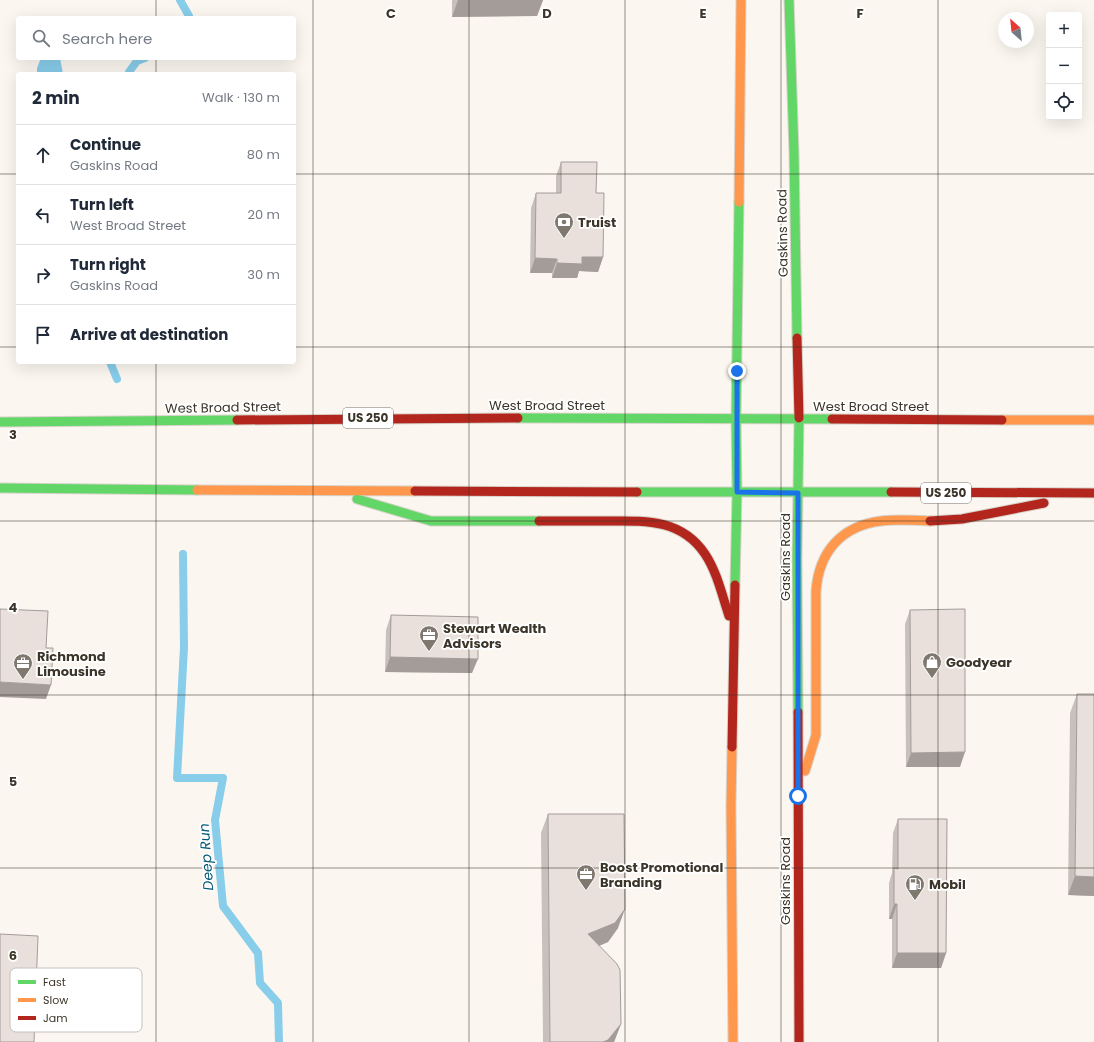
<!DOCTYPE html>
<html lang="en">
<head>
<meta charset="utf-8">
<style>
	body { margin:0; font-family:Poppins,sans-serif; background:#f2f2f3; color:#1f2937 }
	.controls { position:absolute; right:12px; top:12px; display:grid; overflow:hidden; border-radius:4px; box-shadow:0 4px 16px #0002 }
	.controls button { width:36px; height:36px; display:grid; place-items:center; padding:0; border:0; border-bottom:1px solid #e0e1e3; background:#fff; color:#1f2937; font:20px sans-serif }
	.compass { position:absolute; left:998px; top:12px; width:36px; height:36px; border-radius:50%; background:#fff; box-shadow:0 4px 16px #0002; rotate:333deg }
	.stop { position:absolute; width:12px; height:12px; margin:-9px; border:3px solid #1a73e8; border-radius:50%; background:#fff }
	.stop.end { background:#1a73e8; border-color:#fff; box-shadow:0 1px 4px #0008 }
	.list { margin:0; padding:0; list-style:none }
	h2 { display:flex; justify-content:space-between; align-items:center; height:52px; margin:0; padding:0 16px; font-size:17px }
	h2 small { font-size:13px; font-weight:400; color:#747a83 }
	.list li { display:grid; grid-template-columns:26px 1fr auto; gap:12px; align-items:center; box-sizing:border-box; height:60px; padding:0 16px; border-top:1px solid #e0e1e3 }
	.list b { display:block; font-size:15px; white-space:nowrap }
	.list p { margin:0; font-size:13px; white-space:nowrap; color:#747a83 }
	.list em { font-size:13px; font-style:normal; color:#747a83 }
	.icon { flex:none; width:22px; height:22px; fill:none; stroke:currentColor; stroke-width:2; stroke-linecap:round; stroke-linejoin:round }
	.map { position:relative; flex:none; width:1094px; height:1042px; overflow:hidden }
	.search { position:absolute; background:#fff; box-shadow:0 4px 16px #0002; left:16px; top:16px; width:280px; height:44px; display:flex; align-items:center; gap:10px; box-sizing:border-box; padding:0 14px; border-radius:4px; color:#747a83; font-size:15px }
	.panel { position:absolute; background:#fff; box-shadow:0 4px 16px #0002; left:16px; top:72px; width:280px; height:292px; border-radius:4px }
	.map>svg:first-child { display:block }
	.water { fill:#88cdea }
	.lines { fill:none; stroke-linecap:round; stroke-linejoin:round }
	.stream { stroke:#88cdea; stroke-width:8 }
	.fast-casing { stroke:#d8d3ca; stroke-width:11 }
	.slow-casing { stroke:#d8d3ca; stroke-width:11 }
	.jam-casing { stroke:#d8d3ca; stroke-width:11 }
	.fast { stroke:#63d668; stroke-width:9 }
	.slow { stroke:#ff974d; stroke-width:9 }
	.jam { stroke:#b3261e; stroke-width:9 }
	.wall { fill:#c8c0bc }
	.shaded-wall { fill:#a39c99 }
	.building { fill:#e9dfdb; stroke:#a39c99 }
	.route { stroke:#1a73e8; stroke-width:5 }
	.grid { fill:none; stroke:#3b3428; stroke-width:1; stroke-opacity:0.55 }
	.labels { text-anchor:middle; stroke-width:3.5; stroke-linejoin:round; paint-order:stroke }
	.shield { fill:#fff; stroke:#767168; stroke-width:1 }
	.shield-label { font-size:12px; font-weight:bold; fill:#3b3428 }
	.poi-label { font-size:13px; font-weight:bold; fill:#3b3428; stroke:#fff; text-anchor:start }
	.street-label { font-size:13px; fill:#3b3428; stroke:#fff }
	.water-label { font-size:14px; font-style:italic; fill:#045a77; stroke:#fff }
	.key { fill:#fff; stroke:#c4c2be; stroke-width:1 }
	.key-label { font-size:11px; fill:#3b3428 }
	.grid-label { font-size:13px; text-anchor:middle; font-weight:bold; fill:#3b3428; stroke:#fff; stroke-width:3.5; stroke-linejoin:round; paint-order:stroke }
</style>
</head>
<body>
<div class="map">
<svg width="1094" height="1042" viewBox="0 0 1094 1042">
	<rect width="100%" height="100%" fill="#fbf7f0"/>
	<polygon class="water" points="41,58 60,58 63,74 37,74 37,68"/>
	<g class="lines">
		<g class="stream">
			<polyline points="180,0 189,16 188,18"/>
			<polyline points="130,74 129,72 137,61 145,58"/>
			<polyline points="110,362 117,379"/>
			<polyline points="183,554 184,647 177,778 223,778 215,820 223,906 258,953 260,983 278,1003 279,1042"/>
		</g>
		<g class="fast-casing">
			<g id="fast">
				<polyline points="789,0 794,153 797,338"/>
				<polyline points="518,418 832,419"/>
				<polyline points="736,419 739,202"/>
				<polyline points="0,422 237,420"/>
				<polyline points="0,488 197,490"/>
				<polyline points="637,492 891,492"/>
				<polyline points="357,499 431,521 539,521"/>
				<polyline points="735,585 737,492 736,419"/>
				<polyline points="798,712 797,559 799,418"/>
			</g>
		</g>
		<g class="slow-casing">
			<g id="slow">
				<polyline points="739,202 741,0"/>
				<polyline points="1002,420 1094,420"/>
				<polyline points="197,490 415,491"/>
				<polyline points="732,747 731,807 733,1042"/>
				<path d="M805 771 816 735V591C819 552 841 526 881 521 897 519 914 520 930 521"/>
			</g>
		</g>
		<g class="jam-casing">
			<g id="jam">
				<polyline points="797,338 799,418"/>
				<polyline points="832,419 1002,420"/>
				<polyline points="237,420 518,418"/>
				<polyline points="415,491 637,492"/>
				<polyline points="891,492 1094,493"/>
				<path d="M539 521C560 521 582 521 603 521 641 521 680 517 705 554 717 572 722 595 729 616"/>
				<polyline points="930,521 962,519 1044,503"/>
				<polyline points="798,712 799,1042"/>
				<polyline points="732,747 735,585"/>
			</g>
		</g>
		<use href="#fast" class="fast"/>
		<use href="#slow" class="slow"/>
		<use href="#jam" class="jam"/>
	</g>
	<g class="wall">
		<polygon points="452,0 543,0 537,16 452,17"/>
		<polygon points="561,162 596,193 603,257 598,272 579,271 577,278 552,278 552,273 530,273 531,208 536,193 556,193 556,176"/>
		<polygon points="910,610 960,767 906,767 905,624"/>
		<polygon points="391,615 472,673 385,672 386,630"/>
		<polygon points="1077,694 1094,694 1094,896 1068,895 1070,713"/>
		<polygon points="548,814 618,928 608,942 599,946 621,1024 614,1042 543,1042 541,833"/>
		<polygon points="898,819 946,953 941,968 892,968 892,919 889,919 889,883 892,873 893,833"/>
	</g>
	<g class="shaded-wall">
		<polygon points="458,0 543,0 537,16 452,17"/>
		<polygon points="582,257 603,257 598,272 579,271 577,278 552,278 557,263"/>
		<polygon points="535,258 557,259 552,273 530,273"/>
		<polygon points="390,657 478,659 472,673 385,672"/>
		<polygon points="0,682 51,685 46,699 0,697"/>
		<polygon points="965,752 960,767 906,767 911,753"/>
		<polygon points="1075,876 1094,877 1094,896 1068,895"/>
		<polygon points="894,904 897,904 892,919 889,919"/>
		<polygon points="625,909 618,928 608,942 582,953 588,934"/>
		<polygon points="897,953 946,953 941,968 892,968"/>
		<polygon points="621,1024 614,1042 603,1042"/>
	</g>
	<g class="building">
		<polygon points="561,162 597,162 596,193 604,193 603,257 582,257 582,264 557,263 557,259 535,258 536,193 561,193"/>
		<polygon points="0,609 48,611 46,648 53,648 51,685 0,682"/>
		<polygon points="965,609 965,752 911,753 910,610"/>
		<polygon points="391,615 478,617 478,659 390,657"/>
		<polygon points="1077,694 1094,694 1094,877 1075,876"/>
		<polygon points="548,814 624,814 625,909 615,923 588,934 617,964 620,970 621,1024 608,1040 603,1042 550,1042"/>
		<polygon points="898,819 947,819 946,953 897,953 897,904 894,904 894,868 898,869"/>
		<polygon points="0,934 38,936 34,1042 0,1042"/>
	</g>
	<g class="lines">
		<polyline class="route" points="737,371 737,492 798,493 798,796"/>
	</g>
	<path class="grid" d="M156 0V18M313 0V1042M469 0V1042M625 0V1042M781 0V1042M938 0V1042M156 58V74M0 174H18M294 174H1094M0 347H18M294 347H1094M156 362V1042M0 521H1094M0 695H1094M0 868H1094"/>
	<defs>
		<g id="bank-pin" transform="scale(1)"><path d="M0 17L-7.5 6A9.5 9.5 0 1 1 7.5 6Z" fill="#7e786e" stroke="#fff"/><path d="M-6-4H6V4H-6ZM0-2.3a2.3 2.3 0 1 0 0 4.6a2.3 2.3 0 1 0 0-4.6Z" fill="#fff"/></g>
		<g id="office-pin" transform="scale(1)"><path d="M0 17L-7.5 6A9.5 9.5 0 1 1 7.5 6Z" fill="#7e786e" stroke="#fff"/><path d="M-6-3h4V-5.5h4V-3h4V5H-6ZM-1-4.5V-3h2v-1.5ZM-6 0V1H6V0Z" fill="#fff"/></g>
		<g id="shop-pin" transform="scale(1)"><path d="M0 17L-7.5 6A9.5 9.5 0 1 1 7.5 6Z" fill="#7e786e" stroke="#fff"/><path d="M-5-2.5h2.3a2.7 3.5 0 0 1 5.4 0H5L5.5 6h-11ZM-1.5-2.5h3a1.5 2.3 0 0 0-3 0Z" fill="#fff"/></g>
		<g id="fuel-pin" transform="scale(1)"><path d="M0 17L-7.5 6A9.5 9.5 0 1 1 7.5 6Z" fill="#7e786e" stroke="#fff"/><path d="M-5.5-6h7V0h2V4h1.3V-2.5L3-4.5l.8-.8L6-3V5H2.5V1h-1V6h-7ZM-4.2-4.7v3.2H.2V-4.7Z" fill="#fff"/></g>
	</defs>
	<g fill-rule="evenodd">
		<use href="#bank-pin" x="564" y="222"/>
		<use href="#office-pin" x="429" y="635"/>
		<use href="#shop-pin" x="932" y="662"/>
		<use href="#office-pin" x="23" y="663"/>
		<use href="#office-pin" x="586" y="874"/>
		<use href="#fuel-pin" x="915" y="884"/>
	</g>
	<g class="labels">
		<g class="shield">
			<rect x="343" y="408" width="50" height="20" rx="3"/>
			<rect x="921" y="483" width="50" height="20" rx="3"/>
		</g>
		<g class="shield-label">
			<text x="368" y="422">US 250</text>
			<text x="946" y="497">US 250</text>
		</g>
		<g class="poi-label">
			<text x="578" y="227">Truist</text>
			<text x="443" y="633">Stewart Wealth<tspan x="443" dy="15">Advisors</tspan></text>
			<text x="37" y="661">Richmond<tspan x="37" dy="15">Limousine</tspan></text>
			<text x="946" y="667">Goodyear</text>
			<text x="600" y="872">Boost Promotional<tspan x="600" dy="15">Branding</tspan></text>
			<text x="929" y="889">Mobil</text>
		</g>
		<g class="street-label">
			<text transform="translate(782 233) rotate(-91)" y="5">Gaskins Road</text>
			<text x="547" y="410">West Broad Street</text>
			<text x="871" y="411">West Broad Street</text>
			<text transform="translate(223 407) rotate(-1)" y="5">West Broad Street</text>
			<text transform="translate(785 557) rotate(-90)" y="5">Gaskins Road</text>
			<text transform="translate(785 881) rotate(-90)" y="5">Gaskins Road</text>
		</g>
		<g class="water-label">
			<text transform="translate(206 857) rotate(-94)" y="5">Deep Run</text>
		</g>
	</g>
	<rect x="10" y="968" width="132" height="64" rx="6" class="key"/>
	<rect x="18" y="980" width="18" height="4" fill="#63d668"/>
	<rect x="18" y="998" width="18" height="4" fill="#ff974d"/>
	<rect x="18" y="1016" width="18" height="4" fill="#b3261e"/>
	<g class="key-label">
		<text x="43" y="986">Fast</text>
		<text x="43" y="1004">Slow</text>
		<text x="43" y="1022">Jam</text>
	</g>
	<g class="grid-label">
		<text x="391" y="18">C</text>
		<text x="547" y="18">D</text>
		<text x="703" y="18">E</text>
		<text x="860" y="18">F</text>
		<text x="13" y="439">3</text>
		<text x="13" y="612">4</text>
		<text x="13" y="786">5</text>
		<text x="13" y="960">6</text>
	</g>
</svg>
<div class="controls">
<button>+</button>
<button>−</button>
<button><svg class="icon" aria-label="locate" viewBox="0 0 24 24"><circle cx="12" cy="12" r="6"/><path d="M12 2v4M12 18v4M2 12h4M18 12h4"/></svg></button>
</div>
<svg class="compass" viewBox="-18 -18 36 36"><path d="M0-13l5 13h-10z" fill="#e53935"/><path d="M0 13l5-13h-10z" fill="#747a83"/></svg>
<div class="stop" style="left:798px;top:796px"></div>
<div class="stop end" style="left:737px;top:371px"></div>
<div class="search"><svg class="icon" aria-label="search" viewBox="0 0 24 24"><circle cx="10" cy="10" r="6"/><path d="M15 15l6 6"/></svg>Search here</div>
<section class="panel">
<h2>2 min<small>Walk · 130 m</small></h2>
<ul class="list">
<li><svg class="icon" aria-label="ahead" viewBox="0 0 24 24"><path d="M12 20V5M6 11l6-6 6 6"/></svg><div><b>Continue</b><p>Gaskins Road</p></div><em>80 m</em></li>
<li><svg class="icon" aria-label="left" viewBox="0 0 24 24"><path d="M17 20v-9H6M10 6l-5 5 5 5"/></svg><div><b>Turn left</b><p>West Broad Street</p></div><em>20 m</em></li>
<li><svg class="icon" aria-label="right" viewBox="0 0 24 24"><path d="M7 20v-9h11M14 6l5 5-5 5"/></svg><div><b>Turn right</b><p>Gaskins Road</p></div><em>30 m</em></li>
<li><svg class="icon" aria-label="arrive" viewBox="0 0 24 24"><path d="M6 21V4h12l-3 4 3 4H6"/></svg><div><b>Arrive at destination</b></div></li>
</ul>
</section>
</div>
</body>
</html>
